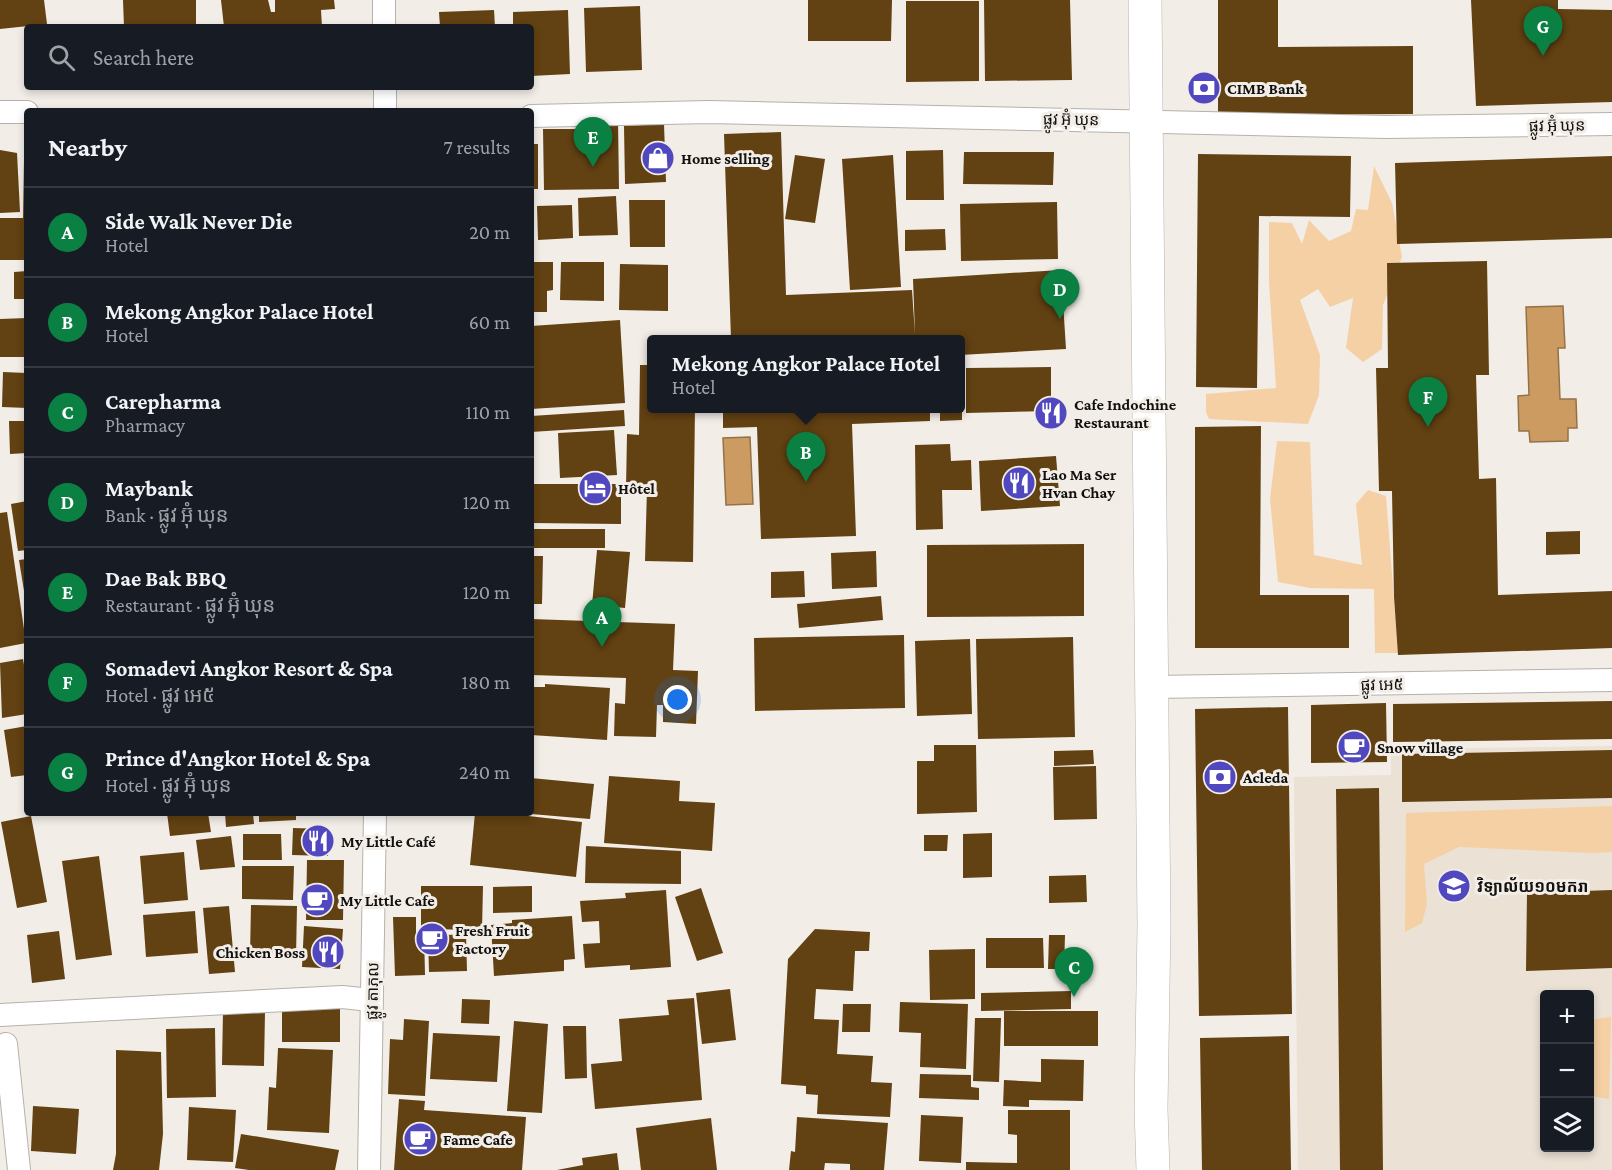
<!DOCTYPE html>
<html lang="en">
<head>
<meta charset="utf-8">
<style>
	body { margin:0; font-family:"Crimson Pro","Noto Sans Khmer",serif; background:#242831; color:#f1f3f6 }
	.controls { position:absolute; right:18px; bottom:18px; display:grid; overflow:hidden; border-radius:6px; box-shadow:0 3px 9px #0003 }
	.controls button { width:54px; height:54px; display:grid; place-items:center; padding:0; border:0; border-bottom:2px solid #363941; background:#171b24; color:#f1f3f6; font:30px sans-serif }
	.you { position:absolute; left:678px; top:700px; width:21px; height:21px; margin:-15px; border:4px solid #fff; border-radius:50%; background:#1a73e8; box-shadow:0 0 0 9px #1a73e833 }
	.badge { display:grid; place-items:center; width:39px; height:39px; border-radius:50%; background:#0b8043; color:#fff; font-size:20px; font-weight:700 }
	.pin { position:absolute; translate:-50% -50px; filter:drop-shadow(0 2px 3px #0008) }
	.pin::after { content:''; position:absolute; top:32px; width:21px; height:18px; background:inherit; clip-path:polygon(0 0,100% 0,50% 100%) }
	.popup { position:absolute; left:647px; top:335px; width:318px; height:78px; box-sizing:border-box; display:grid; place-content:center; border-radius:6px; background:#171b24; filter:drop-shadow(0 2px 4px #0005); font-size:20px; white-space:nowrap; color:#9ea1a6 }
	.popup b { font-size:22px; color:#f1f3f6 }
	.popup::after { content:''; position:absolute; left:50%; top:100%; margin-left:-12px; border:12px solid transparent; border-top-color:#171b24 }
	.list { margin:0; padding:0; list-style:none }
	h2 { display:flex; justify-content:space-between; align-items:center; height:78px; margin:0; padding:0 24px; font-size:26px }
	h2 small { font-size:20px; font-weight:400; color:#9ea1a6 }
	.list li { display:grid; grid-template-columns:39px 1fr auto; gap:18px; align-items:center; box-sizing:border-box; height:90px; padding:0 24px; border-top:2px solid #363941 }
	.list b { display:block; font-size:22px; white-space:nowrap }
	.list p { margin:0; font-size:20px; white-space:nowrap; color:#9ea1a6 }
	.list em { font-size:20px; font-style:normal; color:#9ea1a6 }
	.icon { flex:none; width:33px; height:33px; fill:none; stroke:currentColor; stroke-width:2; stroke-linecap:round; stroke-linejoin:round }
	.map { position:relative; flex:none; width:1612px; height:1170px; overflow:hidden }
	.search { position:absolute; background:#171b24; box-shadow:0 3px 9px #0003; left:24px; top:24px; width:510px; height:66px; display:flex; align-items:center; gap:15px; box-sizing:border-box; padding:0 21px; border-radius:6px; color:#9ea1a6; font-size:22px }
	.panel { position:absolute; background:#171b24; box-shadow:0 3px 9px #0003; left:24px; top:108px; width:510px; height:708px; border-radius:6px }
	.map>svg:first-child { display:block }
	.built { fill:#ebe1d5; fill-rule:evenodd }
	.green { fill:#f5d0a5 }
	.water { fill:#cc9b61; stroke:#947248; stroke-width:1.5 }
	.building { fill:#624112 }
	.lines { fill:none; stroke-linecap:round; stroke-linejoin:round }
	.minor-casing { stroke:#b6b1ab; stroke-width:24 }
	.secondary-casing { stroke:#b6b1ab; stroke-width:34 }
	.minor { stroke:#fff; stroke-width:22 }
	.secondary { stroke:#fff; stroke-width:33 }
	.labels { text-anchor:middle; stroke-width:6; stroke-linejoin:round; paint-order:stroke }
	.poi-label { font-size:16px; font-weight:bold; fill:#13110f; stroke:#f2ede7; text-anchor:start }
	.street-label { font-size:16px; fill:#13110f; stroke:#f2ede7 }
</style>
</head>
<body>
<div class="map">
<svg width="1612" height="1170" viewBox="0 0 1612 1170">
	<rect width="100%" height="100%" fill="#f2ede7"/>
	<path class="built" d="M1612 746V1170H1298L1294 777 1391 775V749ZM1544 994H1590V1148H1544Z"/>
	<g class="green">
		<polygon points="1374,166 1392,203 1402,257 1383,305 1382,349 1363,362 1346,348 1353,298 1330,307 1318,289 1300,300 1320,355 1319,395 1308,424 1209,419 1206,412 1206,394 1276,388 1269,282 1269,222 1292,223 1302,244 1309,220 1329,241 1351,231 1356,209 1368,210"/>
		<polygon points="1277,441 1310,442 1314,555 1362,565 1356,504 1368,490 1386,496 1398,653 1375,653 1374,589 1310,588 1278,582 1270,499"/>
		<polygon points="1612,806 1612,852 1591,853 1459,847 1424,864 1427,904 1422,923 1405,932 1406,813"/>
		<polygon points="1611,1017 1609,1099 1590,1096 1590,1020"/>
	</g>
	<g class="water">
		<polygon points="1563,306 1565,348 1558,348 1560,399 1576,399 1577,428 1568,428 1568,441 1530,442 1529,431 1519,431 1518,396 1529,395 1526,307"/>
		<polygon points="750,437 753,504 726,505 723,438"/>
	</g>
	<g class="building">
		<polygon points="0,0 44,0 47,24 0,29"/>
		<polygon points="123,0 196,0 196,27 124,27"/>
		<polygon points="221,0 268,0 271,12 275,12 275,0 334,0 335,9 321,10 322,27 224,27"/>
		<polygon points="808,0 892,0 891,41 808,41"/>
		<polygon points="984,0 1070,0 1072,80 985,81"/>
		<polygon points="1218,0 1278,0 1278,47 1413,46 1413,114 1218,115"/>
		<polygon points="1471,0 1558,0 1558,9 1612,10 1612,102 1476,106"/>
		<polygon points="906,1 979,1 979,81 906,82"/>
		<polygon points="640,6 642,70 586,72 584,8"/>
		<polygon points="494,10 495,27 440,27 439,12"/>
		<polygon points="568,10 570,74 531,76 531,27 513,27 513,12"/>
		<polygon points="576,120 618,120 619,189 544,190 543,129 576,129"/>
		<polygon points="664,124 666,182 625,184 624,126"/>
		<polygon points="781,132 786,295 912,290 915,334 913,279 1061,270 1066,349 960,355 960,339 731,339 724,134"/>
		<rect x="531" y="144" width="7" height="45"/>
		<polygon points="0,150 17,153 20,212 0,213"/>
		<polygon points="943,150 944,200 906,200 906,151"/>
		<polygon points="964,152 1054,152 1053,185 963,184"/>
		<polygon points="1198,154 1351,156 1350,217 1259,216 1257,388 1196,387"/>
		<polygon points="795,155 825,159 815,223 785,219"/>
		<polygon points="893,155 901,287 850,290 842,159"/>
		<polygon points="1612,156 1612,238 1397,244 1395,163"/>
		<polygon points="24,161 27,161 27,260 0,260 0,218 23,218"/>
		<polygon points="616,196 618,235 579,236 578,198"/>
		<polygon points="629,200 665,200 665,247 630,247"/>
		<polygon points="1057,202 1058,259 961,261 960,204"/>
		<polygon points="572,205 573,238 538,240 537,206"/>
		<polygon points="945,229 946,250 905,251 905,230"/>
		<polygon points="1487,261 1489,375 1476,375 1479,479 1496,478 1498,595 1612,591 1612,648 1398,655 1394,597 1392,491 1379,491 1376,368 1388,368 1387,263"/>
		<polygon points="531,262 553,262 553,290 547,291 547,312 531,312"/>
		<polygon points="561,262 604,262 604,301 560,300"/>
		<polygon points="620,264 668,265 668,311 619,310"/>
		<polygon points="27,271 27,299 14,299 14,272"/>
		<polygon points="27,318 27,357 0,357 0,319"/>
		<polygon points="620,320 625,403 531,409 531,326"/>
		<polygon points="640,365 651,365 652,408 695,408 693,562 645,561 647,488 626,488 627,434 639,435"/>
		<polygon points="1051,367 1051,411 966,413 966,368"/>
		<polygon points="3,372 27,373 27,408 2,407"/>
		<polygon points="723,408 930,408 930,421 852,424 856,536 761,539 757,427 723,428"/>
		<polygon points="940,408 962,408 962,420 940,421"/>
		<polygon points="624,410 625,426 531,432 531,416"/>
		<polygon points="9,421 27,421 27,453 10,454"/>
		<polygon points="1261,426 1260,595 1349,595 1349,648 1195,648 1195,427"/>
		<polygon points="614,430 617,475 560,478 558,433"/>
		<polygon points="950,444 951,461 971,460 972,490 942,490 943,529 916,530 915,445"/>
		<polygon points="1056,456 1060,506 981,511 979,461"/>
		<polygon points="531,484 621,484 621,524 531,523"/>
		<polygon points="27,501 27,550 18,551 11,504"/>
		<polygon points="7,512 26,643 0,648 0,513"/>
		<rect x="531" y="529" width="74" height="19"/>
		<polygon points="1580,531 1580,554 1546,555 1546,532"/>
		<polygon points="1084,544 1084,616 927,617 927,545"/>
		<polygon points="597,550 630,552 625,608 592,605"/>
		<polygon points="876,551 877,587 832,589 831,553"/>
		<polygon points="531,556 543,556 542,604 531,604"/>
		<polygon points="27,559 27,603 26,603 19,560"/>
		<polygon points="804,571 805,597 771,598 771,572"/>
		<polygon points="881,596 883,620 799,628 797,604"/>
		<polygon points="531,619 675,624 673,670 698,671 696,724 663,722 663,705 657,705 656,737 614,736 615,703 625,704 626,678 531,675"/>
		<polygon points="904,635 905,708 755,711 754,638"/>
		<polygon points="1073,637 1075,737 978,739 976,639"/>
		<polygon points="970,639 972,714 917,716 915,641"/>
		<polygon points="23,659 27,683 27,714 2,718 0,663"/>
		<polygon points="545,684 610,688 607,740 531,735 531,687 545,687"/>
		<polygon points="1612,701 1612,739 1393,742 1393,704"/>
		<polygon points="1386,703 1387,762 1311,763 1311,705"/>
		<polygon points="1288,707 1292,1014 1199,1016 1195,709"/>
		<polygon points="27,726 27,775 11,777 4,730"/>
		<polygon points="934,745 976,745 977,812 917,814 917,761 934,761"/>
		<polygon points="1093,750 1094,764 1054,766 1054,751"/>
		<polygon points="1612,750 1612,798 1402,802 1402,754"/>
		<polygon points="1096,766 1097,819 1054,820 1053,767"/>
		<polygon points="609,776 680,781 679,801 715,803 712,851 604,843"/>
		<polygon points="531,778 594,784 590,819 531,814"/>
		<polygon points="1379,788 1383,1170 1340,1170 1336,789"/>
		<polygon points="167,813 208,813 211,832 170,836"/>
		<polygon points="225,813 253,813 254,824 226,827"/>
		<polygon points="259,813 296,813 296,820 259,822"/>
		<polygon points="475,813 502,813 582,822 576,877 470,865"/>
		<polygon points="31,816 47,902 17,908 1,822"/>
		<polygon points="293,828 329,829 328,856 292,855"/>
		<polygon points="992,833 992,877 963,878 963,834"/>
		<polygon points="243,834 281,834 282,860 243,860"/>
		<polygon points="924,835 948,835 947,851 924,851"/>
		<polygon points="231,836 235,867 200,870 196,840"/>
		<polygon points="586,846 681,851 681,884 585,883"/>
		<polygon points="184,852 188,900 144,904 140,856"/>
		<polygon points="99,856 112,955 76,960 62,861"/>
		<polygon points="307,860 344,860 343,920 306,920"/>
		<polygon points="242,866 294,866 293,900 242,899"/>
		<polygon points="1086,875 1087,902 1049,903 1049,876"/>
		<polygon points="421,886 483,886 482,930 421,929"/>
		<polygon points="532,886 532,912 493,913 493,887"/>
		<polygon points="701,888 723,953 697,961 675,897"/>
		<polygon points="666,890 671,967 630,970 630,965 585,968 583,944 600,943 599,921 582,922 580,901 626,898 625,893"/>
		<polygon points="1612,890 1612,968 1526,971 1527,893"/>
		<polygon points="251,905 297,906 296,957 250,956"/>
		<polygon points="229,906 235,972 209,974 203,908"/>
		<polygon points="195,911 198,953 146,957 143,915"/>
		<polygon points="572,916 575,959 564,960 564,971 494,976 491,925 512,923 512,920"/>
		<polygon points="393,917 416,917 416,932 424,932 425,975 395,976"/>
		<polygon points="304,926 343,929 340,969 302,967"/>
		<polygon points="815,929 870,932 869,951 855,951 853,991 816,989 814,1019 839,1020 837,1054 873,1056 871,1082 892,1083 890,1117 817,1114 818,1095 806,1094 806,1086 781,1084 788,959"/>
		<polygon points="59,931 65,979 32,983 27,935"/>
		<polygon points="466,934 467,971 429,972 428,936"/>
		<polygon points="1049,935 1065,935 1064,969 1048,969"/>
		<polygon points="986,938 1043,938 1044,968 986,968"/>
		<polygon points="975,949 975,999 930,1000 929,950"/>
		<polygon points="730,989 736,1040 702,1044 696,993"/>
		<polygon points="1071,991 1071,1009 981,1011 981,993"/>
		<polygon points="694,998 702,1100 595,1109 591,1064 622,1061 619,1019 669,1015 667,1000"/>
		<polygon points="462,999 490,1000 489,1024 461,1023"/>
		<polygon points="900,1002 968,1004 966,1069 920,1067 921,1033 899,1032"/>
		<polygon points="843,1004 871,1004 870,1032 842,1032"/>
		<rect x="282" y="1008" width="58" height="34"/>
		<rect x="1004" y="1011" width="94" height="35"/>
		<polygon points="223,1012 265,1012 264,1066 222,1065"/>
		<polygon points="975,1018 1001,1018 999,1082 973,1081"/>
		<polygon points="404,1019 429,1021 425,1096 388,1094 390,1039 403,1040"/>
		<polygon points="514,1021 548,1024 542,1113 507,1111"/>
		<polygon points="563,1026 586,1026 587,1078 565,1079"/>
		<polygon points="215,1028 216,1097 167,1098 166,1029"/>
		<polygon points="433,1033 500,1036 497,1082 430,1079"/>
		<polygon points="1289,1036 1291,1170 1202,1170 1200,1038"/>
		<polygon points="278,1048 333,1050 329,1133 267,1130 269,1087 276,1088"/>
		<polygon points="116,1050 161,1052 163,1134 159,1170 113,1170 116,1154"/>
		<polygon points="1041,1059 1084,1060 1083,1101 1029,1100 1029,1107 1003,1106 1004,1080 1041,1082"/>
		<polygon points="920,1074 971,1075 971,1087 979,1088 979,1100 919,1098"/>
		<polygon points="399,1099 425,1101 424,1110 526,1117 522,1170 394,1170"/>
		<polygon points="33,1106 79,1109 76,1154 31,1151"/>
		<polygon points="189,1107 236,1110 233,1162 187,1160"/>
		<polygon points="1008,1110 1070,1110 1070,1170 966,1170 966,1162 1017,1163 1017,1135 1008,1134"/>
		<polygon points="921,1115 963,1117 961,1163 919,1161"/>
		<polygon points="797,1117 888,1123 884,1170 850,1170 850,1164 825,1163 824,1170 789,1170 791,1151 795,1152"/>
		<polygon points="711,1118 717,1170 641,1170 636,1128"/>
		<polygon points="241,1134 339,1150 335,1170 249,1170 235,1168"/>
		<polygon points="617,1153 619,1170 557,1170 583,1165 582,1158"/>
	</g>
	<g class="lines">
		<g class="minor-casing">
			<g id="minor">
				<polyline points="384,0 384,27"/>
				<polyline points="385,87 385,111"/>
				<polyline points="0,112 27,112"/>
				<polyline points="531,116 709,112 1386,127 1612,124"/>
				<polyline points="1152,687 1612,680"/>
				<polyline points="0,1015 342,997 371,1000"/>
				<polyline points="6,1044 19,1170"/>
				<polyline points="369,1170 375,813"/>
			</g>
		</g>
		<g class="secondary-casing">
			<polyline id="secondary" points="1145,0 1154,926 1151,1109 1153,1170"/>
		</g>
		<use href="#minor" class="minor"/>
		<use href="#secondary" class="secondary"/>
	</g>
	<defs>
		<g id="bank-disc" transform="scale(1.725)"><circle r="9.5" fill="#5148c0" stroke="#f2ede7"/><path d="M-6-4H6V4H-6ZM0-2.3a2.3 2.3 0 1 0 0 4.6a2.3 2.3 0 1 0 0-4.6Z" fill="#fff"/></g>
		<g id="shop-disc" transform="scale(1.725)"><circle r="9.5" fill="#5148c0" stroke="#f2ede7"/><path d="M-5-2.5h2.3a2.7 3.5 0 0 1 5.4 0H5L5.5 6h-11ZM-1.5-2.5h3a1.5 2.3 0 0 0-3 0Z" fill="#fff"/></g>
		<g id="restaurant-disc" transform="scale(1.725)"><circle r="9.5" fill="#5148c0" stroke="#f2ede7"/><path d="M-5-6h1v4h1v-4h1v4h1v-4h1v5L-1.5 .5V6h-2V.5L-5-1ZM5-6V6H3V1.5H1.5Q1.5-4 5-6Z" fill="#fff"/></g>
		<g id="hotel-disc" transform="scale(1.725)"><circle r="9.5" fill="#5148c0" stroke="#f2ede7"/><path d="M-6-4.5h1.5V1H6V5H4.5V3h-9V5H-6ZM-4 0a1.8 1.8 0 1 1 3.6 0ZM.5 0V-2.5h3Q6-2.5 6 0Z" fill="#fff"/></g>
		<g id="cafe-disc" transform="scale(1.725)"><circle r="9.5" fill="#5148c0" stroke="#f2ede7"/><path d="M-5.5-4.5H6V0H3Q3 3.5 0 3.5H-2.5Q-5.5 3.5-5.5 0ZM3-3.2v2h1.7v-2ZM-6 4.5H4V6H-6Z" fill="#fff"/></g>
		<g id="school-disc" transform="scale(1.725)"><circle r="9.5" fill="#5148c0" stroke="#f2ede7"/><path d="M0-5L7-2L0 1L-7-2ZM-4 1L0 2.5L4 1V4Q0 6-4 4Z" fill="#fff"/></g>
	</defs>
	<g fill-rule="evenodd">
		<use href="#bank-disc" x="1204" y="88"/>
		<use href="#shop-disc" x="658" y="158"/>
		<use href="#restaurant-disc" x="1051" y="413"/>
		<use href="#restaurant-disc" x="1019" y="483"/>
		<use href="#hotel-disc" x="595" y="488"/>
		<use href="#cafe-disc" x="1354" y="747"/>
		<use href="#bank-disc" x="1220" y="777"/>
		<use href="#restaurant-disc" x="318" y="841"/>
		<use href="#school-disc" x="1454" y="886"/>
		<use href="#cafe-disc" x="317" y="900"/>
		<use href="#cafe-disc" x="432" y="939"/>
		<use href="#restaurant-disc" x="328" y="952"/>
		<use href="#cafe-disc" x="420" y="1139"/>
	</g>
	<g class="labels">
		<g class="poi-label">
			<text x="1227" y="94">CIMB Bank</text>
			<text x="681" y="164">Home selling</text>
			<text x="1074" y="410">Cafe Indochine<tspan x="1074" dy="18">Restaurant</tspan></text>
			<text x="1042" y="480">Lao Ma Ser<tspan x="1042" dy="18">Hvan Chay</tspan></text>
			<text x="618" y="494">Hôtel</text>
			<text x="1377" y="753">Snow village</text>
			<text x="1243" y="783">Acleda</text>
			<text x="341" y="847">My Little Café</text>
			<text x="1477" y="892">វិទ្យាល័យ១០មករា</text>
			<text x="340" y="906">My Little Cafe</text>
			<text x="455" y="936">Fresh Fruit<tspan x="455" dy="18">Factory</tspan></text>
			<text x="305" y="958" text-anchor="end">Chicken Boss</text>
			<text x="443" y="1145">Fame Cafe</text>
		</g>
		<g class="street-label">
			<text transform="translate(1071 119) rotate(1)" y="6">ផ្លូវ អ៊ុំ ឃុន</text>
			<text transform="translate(1557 125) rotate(-1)" y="6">ផ្លូវ អ៊ុំ ឃុន</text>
			<text transform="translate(1382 684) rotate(-1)" y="6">ផ្លូវ អេ៥</text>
			<text transform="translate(372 991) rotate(-89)" y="6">ផ្លូវ តាភុល</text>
		</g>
	</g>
</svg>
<div class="controls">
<button>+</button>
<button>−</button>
<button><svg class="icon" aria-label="layers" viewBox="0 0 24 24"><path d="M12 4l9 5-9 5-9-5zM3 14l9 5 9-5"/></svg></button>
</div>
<div class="you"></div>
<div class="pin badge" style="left:602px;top:647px">A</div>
<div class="pin badge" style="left:806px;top:482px">B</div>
<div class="popup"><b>Mekong Angkor Palace Hotel</b>Hotel</div>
<div class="pin badge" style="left:1074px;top:997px">C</div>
<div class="pin badge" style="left:1060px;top:319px">D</div>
<div class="pin badge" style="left:593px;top:167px">E</div>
<div class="pin badge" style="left:1428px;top:427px">F</div>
<div class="pin badge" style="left:1543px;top:56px">G</div>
<div class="search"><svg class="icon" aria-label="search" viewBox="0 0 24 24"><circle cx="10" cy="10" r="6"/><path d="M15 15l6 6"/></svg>Search here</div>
<section class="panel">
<h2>Nearby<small>7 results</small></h2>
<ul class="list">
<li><span class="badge">A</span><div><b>Side Walk Never Die</b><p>Hotel</p></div><em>20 m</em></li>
<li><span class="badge">B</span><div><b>Mekong Angkor Palace Hotel</b><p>Hotel</p></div><em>60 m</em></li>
<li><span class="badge">C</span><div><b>Carepharma</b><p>Pharmacy</p></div><em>110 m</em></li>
<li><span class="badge">D</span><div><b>Maybank</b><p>Bank · ផ្លូវ អ៊ុំ ឃុន</p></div><em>120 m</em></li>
<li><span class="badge">E</span><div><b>Dae Bak BBQ</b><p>Restaurant · ផ្លូវ អ៊ុំ ឃុន</p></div><em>120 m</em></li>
<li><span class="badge">F</span><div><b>Somadevi Angkor Resort &amp; Spa</b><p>Hotel · ផ្លូវ អេ៥</p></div><em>180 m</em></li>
<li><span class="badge">G</span><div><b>Prince d'Angkor Hotel &amp; Spa</b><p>Hotel · ផ្លូវ អ៊ុំ ឃុន</p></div><em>240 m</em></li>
</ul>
</section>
</div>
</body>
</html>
